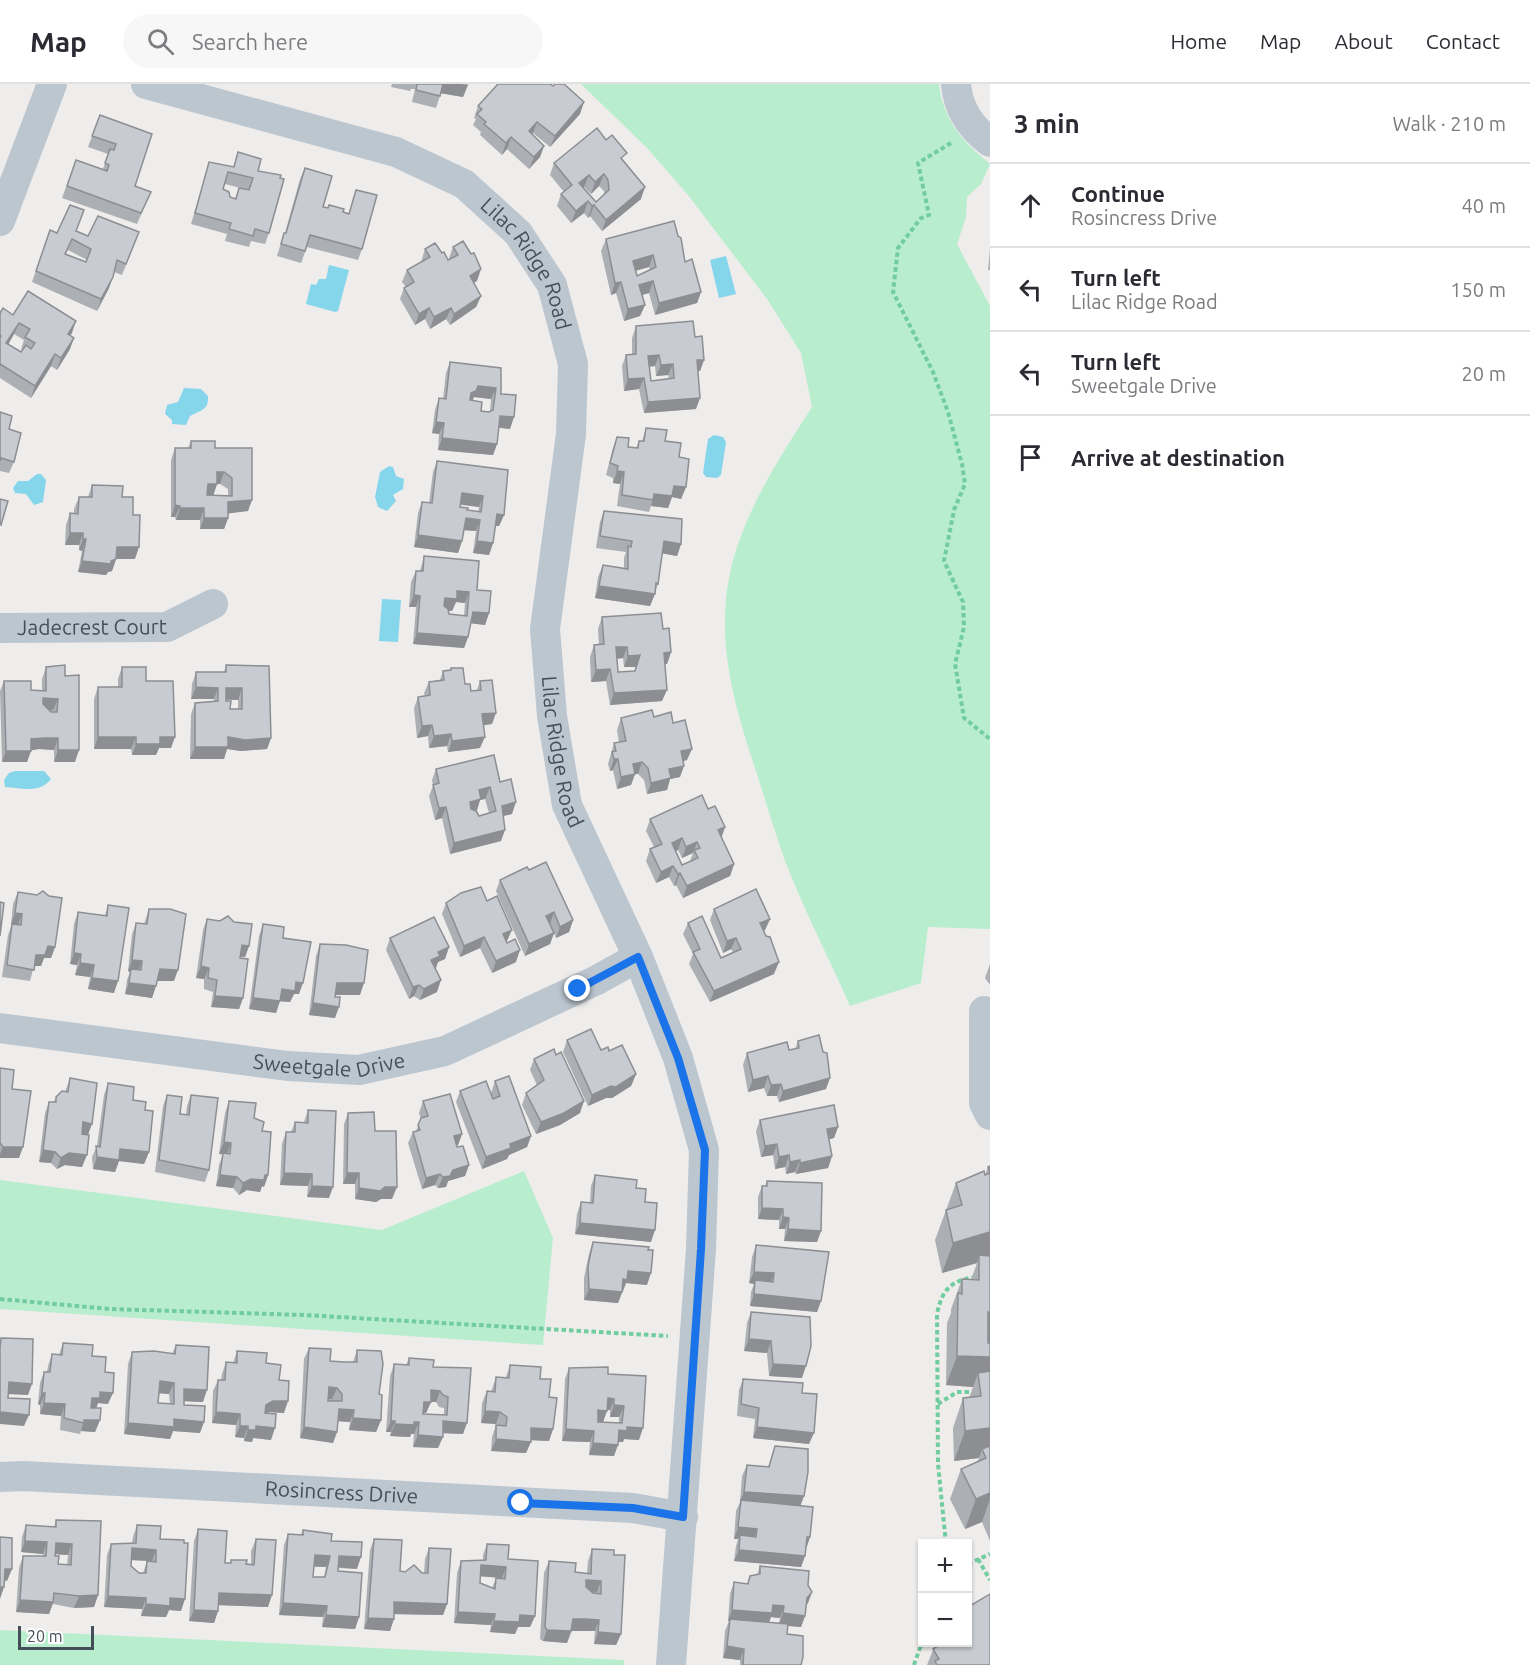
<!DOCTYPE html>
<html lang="en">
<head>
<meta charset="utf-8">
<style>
	body { margin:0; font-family:Ubuntu,sans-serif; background:#f7f7f7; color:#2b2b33 }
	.controls { position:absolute; right:18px; bottom:18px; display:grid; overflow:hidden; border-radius:0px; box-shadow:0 2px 4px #0004 }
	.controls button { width:54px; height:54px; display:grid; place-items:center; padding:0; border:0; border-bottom:2px solid #e1e1e2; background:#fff; color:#2b2b33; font:30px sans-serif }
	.scale { position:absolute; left:18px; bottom:15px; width:76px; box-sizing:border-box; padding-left:6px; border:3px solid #444f59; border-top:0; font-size:16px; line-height:21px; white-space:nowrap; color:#444f59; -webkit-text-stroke:4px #fff; paint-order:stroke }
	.stop { position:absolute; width:18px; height:18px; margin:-14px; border:4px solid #1a73e8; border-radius:50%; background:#fff }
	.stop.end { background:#1a73e8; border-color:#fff; box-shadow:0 2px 6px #0008 }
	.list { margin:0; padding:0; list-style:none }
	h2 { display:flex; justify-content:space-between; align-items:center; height:78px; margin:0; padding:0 24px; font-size:26px }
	h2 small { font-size:20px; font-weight:400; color:#7c7c81 }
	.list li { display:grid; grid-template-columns:39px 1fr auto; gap:18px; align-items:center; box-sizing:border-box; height:84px; padding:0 24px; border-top:2px solid #e1e1e2 }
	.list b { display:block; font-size:22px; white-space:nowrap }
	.list p { margin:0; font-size:20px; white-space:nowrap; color:#7c7c81 }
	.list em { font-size:20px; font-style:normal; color:#7c7c81 }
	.icon { flex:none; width:33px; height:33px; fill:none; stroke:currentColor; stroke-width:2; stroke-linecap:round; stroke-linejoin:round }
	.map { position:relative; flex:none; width:990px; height:1581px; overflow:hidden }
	header { display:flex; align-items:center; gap:36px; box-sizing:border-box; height:84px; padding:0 30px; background:#fff; border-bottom:2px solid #e1e1e2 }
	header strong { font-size:28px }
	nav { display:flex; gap:33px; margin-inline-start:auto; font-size:21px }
	.search { width:420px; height:54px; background:#f7f7f7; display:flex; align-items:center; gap:15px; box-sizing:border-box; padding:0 21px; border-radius:33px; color:#7c7c81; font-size:22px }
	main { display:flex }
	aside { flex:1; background:#fff }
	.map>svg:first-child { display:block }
	.green { fill:#b8eecd }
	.water { fill:#85d6eb }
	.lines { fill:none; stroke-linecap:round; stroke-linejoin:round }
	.path { stroke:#71cc9f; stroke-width:4; stroke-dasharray:4.5 3; stroke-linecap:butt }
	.minor { stroke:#bcc6cf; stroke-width:30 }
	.wall { fill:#acafb4; fill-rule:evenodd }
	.shaded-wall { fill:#8c8e92 }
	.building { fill:#c8cbd1; stroke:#8c8e92; stroke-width:1.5; fill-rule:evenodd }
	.route { stroke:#1a73e8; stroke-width:8 }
	.labels { text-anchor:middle; stroke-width:5; stroke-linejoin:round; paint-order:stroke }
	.street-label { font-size:21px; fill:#444f59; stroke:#fff }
</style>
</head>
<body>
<header>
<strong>Map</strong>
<div class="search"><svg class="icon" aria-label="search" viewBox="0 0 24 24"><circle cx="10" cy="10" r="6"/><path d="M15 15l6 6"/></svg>Search here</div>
<nav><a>Home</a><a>Map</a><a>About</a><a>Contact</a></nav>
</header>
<main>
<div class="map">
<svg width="990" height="1581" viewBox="0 0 990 1581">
	<rect width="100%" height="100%" fill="#efecec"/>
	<g class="green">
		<path d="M581 0H939C943 36 963 58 990 80L981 100 967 113 966 133 957 160 990 222V845L928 843 921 899 850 922C829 874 804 826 785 777 775 748 766 719 757 690 736 627 716 562 729 494 741 432 778 376 812 323L801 269 767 215 688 111 647 64Z"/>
		<polygon points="524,1087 553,1154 543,1261 0,1225 0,1096 382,1146"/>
		<polygon points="0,1546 624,1576 624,1581 0,1581"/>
	</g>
	<g class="water">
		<polygon points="726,172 736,210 719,214 710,176"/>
		<polygon points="329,181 349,186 338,227 335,228 306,220 311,200 316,201 319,195 326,195"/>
		<path d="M184 304 201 305 208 312C209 326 201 326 190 332L186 341 172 340V336L165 330 167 321 178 318Z"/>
		<polygon points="714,351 723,353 726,358 721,391 717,394 706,393 703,389 708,355"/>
		<polygon points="389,382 393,383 396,392 404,395 403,405 393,411 396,417 387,427 378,423 375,413 380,388"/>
		<polygon points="37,390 41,390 46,396 43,418 34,421 26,410 15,409 13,404 18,397 28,397"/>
		<polygon points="382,515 401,516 398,558 379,557"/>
		<path d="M15 687H44L51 695C39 710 23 704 5 703L4 696 9 689Z"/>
	</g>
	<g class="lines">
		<g class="path">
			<polyline points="951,59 918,79 929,131 921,134 898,164 893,208 933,288 948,328 962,380 965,400 954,426 944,477 963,518 964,543 955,580 964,634 990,655"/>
			<polyline points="0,1215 110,1225 304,1231 668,1252"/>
			<polyline points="938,1320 957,1308 975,1308"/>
			<path d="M946 1460 938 1380 937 1230C942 1206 950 1197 975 1193"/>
			<polyline points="978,1475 990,1496"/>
			<polyline points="968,1480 990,1470"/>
			<polyline points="914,1581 922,1558"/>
		</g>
		<g class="minor">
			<path id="s1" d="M146 0 396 68 464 100 518 149 552 201 573 280 571 350 545 545 552 632 567 721 638 873 678 974 704 1066 701 1165 671 1581"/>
			<path d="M956 0C958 25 970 43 990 58"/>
			<polyline points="0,137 52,0"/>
			<path id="s2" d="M0 544 167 543 213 520"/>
			<polyline points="984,927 984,1019 990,1031"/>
			<path id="s3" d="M0 944 288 982 359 986 445 967 597 896 638 873"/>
			<path id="s4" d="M0 1393 23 1392 633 1424 683 1433"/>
		</g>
	</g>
	<g class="wall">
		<polygon points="392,0 468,0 463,13 441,9 436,24 412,18 415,5 411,5 410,7 391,3"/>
		<polygon points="478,22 580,30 550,63 533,49 532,50 544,62 540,73 529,85 507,65 502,71 480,51 481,48 473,41 476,35 474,34"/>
		<polygon points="100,31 152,50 135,102 151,108 137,140 62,114 76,76 103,85 108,70 88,63"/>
		<path d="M238 68 258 87 269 149 265 160 251 157 249 163 225 157 227 150 191 140 209 78 233 83ZM225 100 248 106 239 104 235 115 230 113 223 105Z"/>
		<path d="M624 77 641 115 602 147 590 132 588 134 584 129 571 139 557 122 561 110 564 108 550 91 554 79ZM599 102 604 107V110L596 118 583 104 584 103 591 110Z"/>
		<polygon points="305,84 323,123 349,130 356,106 362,165 358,176 307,163 301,179 277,172 284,149 285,149 300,95"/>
		<path d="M50 146 57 149 76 147 88 152 139 148 122 191 114 188 109 204 97 227 32 198ZM68 166 87 176 86 178 66 170Z"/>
		<path d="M606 155 685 178 701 208 697 219 655 231 649 209 642 211 645 221 640 232 624 237 616 209 611 211 601 167ZM649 183 650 186 637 192 635 187Z"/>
		<polygon points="453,163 477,197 473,199 481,212 476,223 450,241 446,235 430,245 425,235 415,241 400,215 404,204 406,203 402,198 407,186 421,178 425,165 442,169 448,176 450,175 449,174"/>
		<polygon points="990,165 990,186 988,186"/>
		<path d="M0 229 13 231 72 249 70 251V265L57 286 51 282 31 314 0 294ZM14 250 24 256 21 265 23 266 21 268 8 261Z"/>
		<path d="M636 242 695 253 704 276 700 287H698L696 325 644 329 639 305 624 307 622 282 626 271 632 270V254ZM655 282 656 292 668 291 669 295 651 297 649 283Z"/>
		<path d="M450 278 501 284V310L510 345 499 344 497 360 493 371 438 366 439 350 432 349 435 326 439 314 443 315 446 289ZM474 313 491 315 490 328 481 327 472 316Z"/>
		<polygon points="0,328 9,345 14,378 9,389 0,387"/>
		<polygon points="646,344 665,357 679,373 686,403 681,415 672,413 668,424 651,422 649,428 617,422 620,400 613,399 613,394 606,391 613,364 617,353 628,363 636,364 639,357 642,357"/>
		<path d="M191 357 215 364H252L248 427 228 429V434L224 445H200V436H176L175 433H171V376L175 364H188ZM217 400H220L228 405V412H213Z"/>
		<path d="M437 377 508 386 504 431 499 442H495L493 459 489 471 473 469 476 447 464 446 462 457 458 469 414 463 418 429 422 418 429 419 433 388ZM461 421 479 423 478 428 467 426 460 423Z"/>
		<polygon points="92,401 122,413 135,475 116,475 112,487 108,488 106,491 78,488 82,467 79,466 79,461 65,461 66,441 70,429 74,430 74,425 79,413 88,413"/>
		<polygon points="604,427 681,460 677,472 662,469 658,500 650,522 595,514 598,493 603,481 624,484 624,474 626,468 596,464 600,438"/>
		<path d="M424 472 477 506 489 529 485 541 471 539 468 553 464 564 413 560 416 523H409L411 498 416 487H420ZM456 518 465 519 464 532 449 530 448 527H452Z"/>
		<path d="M602 533 663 545 671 568 667 580H665L662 617 610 621 606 597 591 598 590 573 594 561H599L598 545ZM623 574 624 583H636L634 587 618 588 617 575Z"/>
		<path d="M226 581 269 582 271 654 267 665 241 667 227 665 224 675H190L191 630 195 619 214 618V615H191L192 600 196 588H224ZM226 616H238V625H230Z"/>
		<polygon points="46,583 65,592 75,678 54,678 54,666 39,665 31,666 27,678 2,678 0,607 4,597 31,606 42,607 42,595"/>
		<polygon points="122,583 146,597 171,664 159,664 156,671 132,671 131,665 94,665 94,615 98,603 118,603 118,595"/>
		<polygon points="451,584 471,607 477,606 480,597 492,640 483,641 480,664 448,668 447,662 429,664 428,652 417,654 414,624 418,613 425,612 424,609 429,598 440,596 443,587 450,586"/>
		<polygon points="654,633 673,639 687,676 683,677 680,693 670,695 667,706 647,710 644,696 638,690 635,690 631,701 617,705 613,686 610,687 608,680 614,659 619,658 617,646 621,634"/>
		<path d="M436 685 500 698 512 730 503 732 501 757 450 770 442 734 435 736 429 712 433 702 432 696ZM485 715 489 729 479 732 477 726 480 716Z"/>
		<path d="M708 725 725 743 721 753 734 780 730 792 683 814 676 801 674 802 669 793 656 799 646 777 650 765 654 763 646 747 650 735ZM678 766 682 774 693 769 690 777 682 781 676 767Z"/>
		<polygon points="529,786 573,836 569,848 556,854 554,849 550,860 525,872 496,807 500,796"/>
		<polygon points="18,808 55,863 51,874 44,874 41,882 34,882 30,897 2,893 8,851 12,840 11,840 13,820"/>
		<polygon points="446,819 507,857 506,858 516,878 492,889 480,864 460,873 442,830"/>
		<polygon points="108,821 114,909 88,905 90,893 75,891 77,881 70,880 74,840 78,828 105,831"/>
		<polygon points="149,825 174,897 157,897 152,914 125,910 127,896 130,888 128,887 132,850 136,839 144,840"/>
		<polygon points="714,825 770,835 765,846 764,847 774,890 710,918 689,880 693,870 683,850 688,839 721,874 733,868 731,865 723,869 710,836"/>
		<polygon points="207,835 249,862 245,873 240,873 243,914 239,925 211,923 213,908 204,905 204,895 196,894 203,846"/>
		<polygon points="263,840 283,854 299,910 294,910 290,918 280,917 276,929 249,925 259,852"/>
		<polygon points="390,854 449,863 445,875 438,878 435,884 437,908 420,916 414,912 409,915 386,866"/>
		<polygon points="320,860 360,911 336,911 335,934 309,931 316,872"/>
		<polygon points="990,880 990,901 985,894"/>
		<polygon points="567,956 601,966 609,967 636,990 631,1002 612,1014 606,1014 588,1022 563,968"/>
		<polygon points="798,957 826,1005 779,1018 777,1012 767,1012 764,1004 748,1008 743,981 747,969 789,966 795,965"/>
		<polygon points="534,975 580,1029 560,1041 536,1050 522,1021 526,1009 537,1001 530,986"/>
		<polygon points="0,984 12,1005 19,1074 0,1074"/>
		<polygon points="70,994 88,1051 82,1083 65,1081 57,1085 51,1079 39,1078 45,1029 49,1018 54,1018 56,1013 65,1008"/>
		<polygon points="495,997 531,1052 527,1063 509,1071 507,1075 482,1085 456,1018 460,1007 493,1015 491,1009"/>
		<polygon points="108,999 133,1016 145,1026 149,1068 144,1080 119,1077 115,1088 93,1085 92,1073 97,1062 104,1011"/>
		<polygon points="167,1011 180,1030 186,1031 187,1022 191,1011 209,1086 205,1098 155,1088 163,1022"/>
		<polygon points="229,1017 254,1034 262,1047 268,1091 264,1103 262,1102 260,1108 247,1106 239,1111 233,1104 216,1102 219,1081 223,1070 219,1070 225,1029"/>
		<polygon points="423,1017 462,1050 458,1061 456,1061 469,1081 465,1092 448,1097 446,1103 438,1104 435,1101 422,1105 408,1059 413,1048 416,1047 421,1035 419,1029"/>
		<polygon points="308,1026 329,1114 307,1113 308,1102 280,1101 282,1060 286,1048 291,1048 295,1038 304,1038"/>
		<polygon points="348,1029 375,1047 392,1115 381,1115 376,1118 355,1115 355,1100 343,1100 344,1040"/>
		<polygon points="760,1036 838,1043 834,1054 829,1055 832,1072 828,1084 796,1090 795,1088 786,1090 785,1083 775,1085 773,1071 761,1073 756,1047"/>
		<polygon points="990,1082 990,1457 982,1438 965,1445 950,1415 961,1385 977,1378 979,1374 954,1377 953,1344 963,1314 969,1314 973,1303 946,1301 947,1239 951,1229 951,1225 962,1195 971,1196 977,1179 942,1189 935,1156 956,1099 985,1091 988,1083"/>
		<polygon points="595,1091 636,1104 651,1158 575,1150 577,1130 581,1118 590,1119 591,1102"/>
		<polygon points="767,1097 821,1147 817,1158 784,1157 785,1145 779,1145 779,1136 758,1135 758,1113 762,1102 765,1102"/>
		<polygon points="593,1158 647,1201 626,1199 618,1219 584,1216 584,1194 589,1170"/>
		<polygon points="756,1161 821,1217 817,1228 750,1222 751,1208 754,1200 749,1199 752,1173"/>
		<polygon points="751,1228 802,1294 769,1292 767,1269 744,1267 747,1239"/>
		<polygon points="63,1259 92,1272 105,1288 108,1320 98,1319 96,1324 100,1336 95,1348 81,1347 80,1350 60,1346 61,1332 40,1330 40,1321 38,1320 40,1299 44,1288 47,1288 48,1282 52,1270 59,1271"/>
		<path d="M176 1261 203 1318 184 1317V1321L200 1349 173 1347 170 1355 124 1350 128 1280 132 1268 172 1270ZM159 1309 169 1310 170 1320 158 1319Z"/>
		<polygon points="309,1264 330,1277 344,1278 353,1278 357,1266 379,1310 381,1336 376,1348 349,1346 350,1338 338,1337 337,1348 333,1359 300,1354 304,1275"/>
		<polygon points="237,1267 266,1279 279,1296 284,1329 269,1328 267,1329 271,1356 253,1354 252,1358 244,1357 244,1354 235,1353 236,1341 212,1339 213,1307 218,1296 221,1296 222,1290 226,1278 233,1279"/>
		<path d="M409 1274 433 1283 471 1284 463 1350 443 1349 438 1364 413 1363 414 1350H411L410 1353 390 1352 391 1348H386L390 1292 394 1280 406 1281ZM431 1318H436L439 1323 444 1324V1331L423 1330 426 1329Z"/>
		<polygon points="510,1281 540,1295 549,1313 553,1345 549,1357 531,1356 526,1369 491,1367 492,1353 496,1341 498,1341 496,1340 481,1339 482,1319 487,1307 491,1308 496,1293 506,1293"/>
		<path d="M569 1284 608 1290 639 1356 624 1355 623 1358H618L614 1372 589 1371 590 1358 562 1357 565 1295ZM607 1326H610V1333H619V1339L603 1338Z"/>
		<polygon points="743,1295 802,1309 809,1360 753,1354 755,1335 737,1332 739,1306"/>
		<polygon points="775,1362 804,1412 800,1421 810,1453 806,1465 805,1472 801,1483 734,1477 736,1462 738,1455 734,1455 736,1427 740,1418 742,1392 747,1381 768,1383"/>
		<path d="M56 1436 101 1437 98 1511 94 1523 74 1524 53 1520 49 1530 16 1528 19 1484 23 1472H43V1470L21 1468 22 1453 26 1441 54 1443ZM55 1470 68 1471 67 1481 58 1480Z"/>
		<path d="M137 1441 160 1455 181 1527 169 1526 166 1533 141 1532 142 1525 104 1523 107 1471 111 1460 132 1459 133 1453ZM131 1476 152 1477H147L143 1489H139L131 1482Z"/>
		<polygon points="198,1445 225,1479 230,1479 231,1476 251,1480 251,1467 256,1455 268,1523 218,1521 218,1527 214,1539 189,1537 194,1457"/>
		<path d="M303 1446 331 1457 357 1485 338 1484V1487L359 1533 355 1545 322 1543 323 1533 279 1531 284 1461 288 1450H301ZM314 1483H326L324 1493H313Z"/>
		<polygon points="374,1455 400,1487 424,1489 425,1475 429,1464 447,1520 443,1531 394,1530 390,1547 364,1545 370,1466"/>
		<path d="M487 1460 508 1475 535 1532 530 1543H518L515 1550 490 1548 491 1541 454 1539 457 1489 461 1477 483 1476V1471ZM480 1492 502 1494H496L492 1504 480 1499Z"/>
		<polygon points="592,1465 614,1471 621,1550 616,1561 594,1560 595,1547 572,1547 567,1559 543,1557 540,1555 544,1489 549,1477 575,1488 587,1489 588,1477"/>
		<path d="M760 1482 808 1501 812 1508 808 1519 806 1522 805 1532 801 1543 788 1542 787 1550 801 1581H740V1576L723 1574 725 1547 729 1537H728L730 1510 734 1498 747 1500 750 1492 757 1491ZM771 1533 780 1534 779 1539 769 1538Z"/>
		<polygon points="936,1558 968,1558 990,1581 927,1581"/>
	</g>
	<g class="shaded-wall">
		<polygon points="443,0 460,0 468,1 463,13 439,9"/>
		<polygon points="584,18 580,30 550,63 555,52"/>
		<polygon points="537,38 533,49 524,59 529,47"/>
		<polygon points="511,53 507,65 502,71 506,59"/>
		<polygon points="544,62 540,73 529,85 534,73"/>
		<polygon points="604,90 599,102 591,110 595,98"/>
		<polygon points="589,91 584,103 575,111 579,99"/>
		<polygon points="645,103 641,115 602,147 606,136"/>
		<polygon points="588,117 584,129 571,139 576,127"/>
		<polygon points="594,121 590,132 588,134 592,122"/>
		<polygon points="653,171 649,183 628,189 633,177"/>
		<polygon points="481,185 477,197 465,204 470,192"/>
		<polygon points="113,193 109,204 97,227 101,215"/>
		<polygon points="653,197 649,209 635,213 639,201"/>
		<polygon points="621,198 616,209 611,211 615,199"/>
		<polygon points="701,208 697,219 655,231 659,219"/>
		<polygon points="481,212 476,223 450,241 454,230"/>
		<polygon points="645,221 640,232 624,237 628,225"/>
		<polygon points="429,224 425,235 415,241 419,230"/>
		<polygon points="451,224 446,235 430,245 434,233"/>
		<polygon points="76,237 72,249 64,261 68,250"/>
		<polygon points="19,239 14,250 2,271 6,259"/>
		<polygon points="74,254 70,265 57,286 61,274"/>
		<polygon points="55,270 51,282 31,314 35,302"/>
		<polygon points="659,271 655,282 644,283 648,272"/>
		<polygon points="697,276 704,276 700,287 693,288"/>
		<polygon points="673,280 668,291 656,292 661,281"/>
		<polygon points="644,294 639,305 624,307 628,295"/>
		<polygon points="478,302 496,304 491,315 474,313 472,318 467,320 471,309"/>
		<polygon points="700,314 696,325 644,329 648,318"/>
		<polygon points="500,332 514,333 510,345 496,343"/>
		<polygon points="436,338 444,339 439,350 432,349"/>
		<polygon points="442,354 497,360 493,371 438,366"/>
		<polygon points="617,387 624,388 620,400 613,399"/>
		<polygon points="217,388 224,388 220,400 213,399"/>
		<polygon points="208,400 217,400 213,412 203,411"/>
		<polygon points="674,402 686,403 681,415 672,413 668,424 651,422 654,410"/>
		<polygon points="462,409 483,412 479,423 458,420"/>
		<polygon points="252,416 248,427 224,430 228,418"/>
		<polygon points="175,421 180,422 175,433 171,433"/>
		<polygon points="180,424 204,424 200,436 176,436"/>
		<polygon points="497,430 504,431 499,442 493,442"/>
		<polygon points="204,434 228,434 224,445 200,445"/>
		<polygon points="466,434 480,436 476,447 462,446"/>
		<polygon points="70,449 83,449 79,461 65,461"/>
		<polygon points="418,451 462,457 458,469 414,463"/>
		<polygon points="83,455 86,455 82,467 79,466"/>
		<polygon points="477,457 493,459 489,471 473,469"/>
		<polygon points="664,457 681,460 677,472 660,469"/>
		<polygon points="117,463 139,463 135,475 113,475"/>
		<polygon points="116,475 112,487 108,488 106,491 78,488 82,477 111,477"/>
		<polygon points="599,502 655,510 650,522 595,514"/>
		<polygon points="457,507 469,508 465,519 456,518 452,527 441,526 445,514"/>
		<polygon points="414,511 420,512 416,523 409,523"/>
		<polygon points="473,528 489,529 485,541 468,539"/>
		<polygon points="417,549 468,553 464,564 413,560"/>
		<polygon points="616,563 627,563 623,574 612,575"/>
		<polygon points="671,568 667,580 660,580 664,569"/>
		<polygon points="640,571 636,583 624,583 628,572"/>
		<polygon points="610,585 606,597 591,598 596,586"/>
		<polygon points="196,603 218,604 214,615 191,615"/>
		<polygon points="226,604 242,604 238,616 222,615"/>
		<polygon points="667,606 662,617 610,621 614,609"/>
		<polygon points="43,614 58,615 53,626 39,626"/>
		<polygon points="496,629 492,640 478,642 482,630"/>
		<polygon points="432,641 428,652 417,654 422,642"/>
		<polygon points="451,650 447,662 429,664 434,652"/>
		<polygon points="98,653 136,653 131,665 94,665"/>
		<polygon points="160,653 175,653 171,664 159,664 156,671 132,671 136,660"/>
		<polygon points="228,653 271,654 267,665 241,667 227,665 224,675 190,675 195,663"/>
		<polygon points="485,653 480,664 448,668 452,657"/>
		<polygon points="44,654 58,654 54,666 39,665 27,667 31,667 27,678 2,678 6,667 31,655"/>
		<polygon points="692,665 687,676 677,679 681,667"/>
		<polygon points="58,666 79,666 75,678 54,678"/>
		<polygon points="614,675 618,675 613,686 610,687"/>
		<polygon points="642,678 638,690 635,690 631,701 617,705 621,693 633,680"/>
		<polygon points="684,682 680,693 670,695 667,706 647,710 651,699 669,685"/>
		<polygon points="490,703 485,715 480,716 477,726 465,729 470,718 479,706"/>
		<polygon points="516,718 512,730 498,733 502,722"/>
		<polygon points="446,723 442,734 435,736 439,724"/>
		<polygon points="725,743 721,755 718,746"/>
		<polygon points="505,746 501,757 450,770 454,759"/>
		<polygon points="682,754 678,766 668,771 672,759"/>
		<polygon points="697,758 693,769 682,774 686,763"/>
		<polygon points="734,780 730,792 683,814 687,802"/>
		<polygon points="673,782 669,793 656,799 661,788"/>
		<polygon points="680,789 676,801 674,802 678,790"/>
		<polygon points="554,828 550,840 546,832"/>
		<polygon points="15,829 22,830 18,841 11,840"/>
		<polygon points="770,835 765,846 756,851 760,839"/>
		<polygon points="573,836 569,848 556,854 560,843"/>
		<polygon points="512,846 507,857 499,861 503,850"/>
		<polygon points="554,849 550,860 525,872 529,860"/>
		<polygon points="484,853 480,864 460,873 464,862"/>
		<polygon points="736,854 731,865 723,869 727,857"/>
		<polygon points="242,861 249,862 245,873 237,872"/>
		<polygon points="48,862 55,863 51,874 44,874 41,882 31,882 36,871"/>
		<polygon points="449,863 445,875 438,878 436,884 427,887 431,876 438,868"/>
		<polygon points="520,866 516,878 492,889 496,877"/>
		<polygon points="74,869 81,870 77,881 70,880"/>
		<polygon points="132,876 142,877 138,889 131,885 130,888 128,887"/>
		<polygon points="779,878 774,890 710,918 714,907"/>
		<polygon points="80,879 94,881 90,893 75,891"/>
		<polygon points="201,882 209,884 204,895 196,894"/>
		<polygon points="160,885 178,886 174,897 156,897"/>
		<polygon points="92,894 118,897 114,909 88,905"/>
		<polygon points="441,896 437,908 420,916 424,905"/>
		<polygon points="296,898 303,899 299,910 294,910 290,918 277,917 282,905"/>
		<polygon points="129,899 156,902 152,914 125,910"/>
		<polygon points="337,899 364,899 360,911 333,911"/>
		<polygon points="419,901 414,912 409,915 413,903"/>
		<polygon points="215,912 243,914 239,925 211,923"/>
		<polygon points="253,914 280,917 276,929 249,925"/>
		<polygon points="313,919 339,923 335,934 309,931"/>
		<polygon points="636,990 631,1002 612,1014 606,1014 588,1022 592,1011"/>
		<polygon points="768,992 764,1004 748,1008 753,996"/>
		<polygon points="830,994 826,1005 779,1018 783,1007"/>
		<polygon points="781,1000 777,1012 767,1012 771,1001"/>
		<polygon points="584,1017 580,1029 560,1041 536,1050 541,1038"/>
		<polygon points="83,1038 92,1040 88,1051 79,1050"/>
		<polygon points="838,1043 834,1054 822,1057 827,1045"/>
		<polygon points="462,1050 458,1061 449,1063 454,1052"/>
		<polygon points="531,1052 527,1063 509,1071 507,1075 482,1085 486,1073 510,1060"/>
		<polygon points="224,1058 231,1059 227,1071 219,1070"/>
		<polygon points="777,1060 773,1071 761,1073 765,1062"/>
		<polygon points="3,1063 23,1063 19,1074 0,1074 0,1070"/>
		<polygon points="120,1065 149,1068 144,1080 119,1077 115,1088 93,1085 97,1073"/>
		<polygon points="43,1066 55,1068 51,1079 39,1078"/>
		<polygon points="69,1069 87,1071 82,1083 65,1081 57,1085 61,1074"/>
		<polygon points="789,1071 785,1083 775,1085 779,1073"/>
		<polygon points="832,1072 828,1084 796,1090 800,1079"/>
		<polygon points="800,1076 795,1088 786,1090 790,1078"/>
		<polygon points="469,1081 465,1092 448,1097 446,1103 438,1104 443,1093 453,1086"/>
		<polygon points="284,1089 312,1090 308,1102 280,1101"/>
		<polygon points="347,1089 359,1089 355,1100 343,1100"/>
		<polygon points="440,1090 435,1101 422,1105 426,1094"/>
		<polygon points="220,1091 237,1093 233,1104 216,1102"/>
		<polygon points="265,1091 268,1091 264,1103 262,1102 260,1108 247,1106 239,1111 243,1099 251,1095"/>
		<polygon points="312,1102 333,1103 329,1114 307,1113"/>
		<polygon points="397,1103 392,1115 381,1115 376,1118 355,1115 359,1104"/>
		<polygon points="762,1124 783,1125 779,1136 758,1135"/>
		<polygon points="783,1133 789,1134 785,1145 779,1145"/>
		<polygon points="580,1139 655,1146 651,1158 575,1150"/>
		<polygon points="788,1145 821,1147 817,1158 784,1157"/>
		<polygon points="990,1148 990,1175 979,1171 977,1179 942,1189 953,1159"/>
		<polygon points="628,1187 651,1189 647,1201 626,1199 623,1207 619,1207 623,1195"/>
		<polygon points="754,1188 774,1189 770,1201 755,1196 754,1200 749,1199"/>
		<polygon points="589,1205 622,1208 618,1219 584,1216"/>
		<polygon points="754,1210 821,1217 817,1228 750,1222"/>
		<polygon points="988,1228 990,1228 990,1258 978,1258"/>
		<polygon points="749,1255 771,1257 767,1269 744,1267"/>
		<polygon points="957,1272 990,1273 990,1288 978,1289 973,1303 946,1301"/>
		<polygon points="773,1280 806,1282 802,1294 769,1292"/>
		<polygon points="160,1297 174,1299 169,1310 155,1309"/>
		<polygon points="9,1298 32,1300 28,1311 5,1310"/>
		<polygon points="329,1303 337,1304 332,1315 324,1315"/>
		<polygon points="184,1305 207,1306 203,1318 180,1317"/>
		<polygon points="431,1306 440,1307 436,1318 431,1318 426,1329 420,1329 424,1318"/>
		<polygon points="100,1308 113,1309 108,1320 98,1319 96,1325 88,1325 92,1314"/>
		<polygon points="42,1309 45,1309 40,1321 38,1320"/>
		<polygon points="608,1314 614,1315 610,1326 604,1326"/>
		<polygon points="273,1317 288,1317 284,1329 269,1328 262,1332 266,1321"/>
		<polygon points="44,1319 65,1320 61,1332 40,1330"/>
		<polygon points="614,1321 624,1322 619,1333 610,1333"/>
		<polygon points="339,1325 354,1326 350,1338 335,1337"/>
		<polygon points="598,1326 607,1327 603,1338 594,1338"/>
		<polygon points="485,1327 500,1328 496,1340 481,1339"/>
		<polygon points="0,1328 29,1331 24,1342 0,1340"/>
		<polygon points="216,1328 240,1330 236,1341 212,1339"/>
		<polygon points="353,1334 381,1336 376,1348 349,1346"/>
		<polygon points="174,1335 204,1338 200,1349 173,1347 170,1355 124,1350 128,1339"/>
		<polygon points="84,1336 100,1336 95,1348 81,1347"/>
		<polygon points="391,1337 395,1337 391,1348 386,1348"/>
		<polygon points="443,1337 467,1339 463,1350 439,1349"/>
		<polygon points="414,1338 419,1338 414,1350 411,1350 410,1353 390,1352 395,1340"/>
		<polygon points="240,1342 248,1342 244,1354 235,1353"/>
		<polygon points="256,1342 275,1344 271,1356 253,1354 252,1358 244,1357 248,1346"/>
		<polygon points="304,1343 337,1348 333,1359 300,1354"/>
		<polygon points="627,1343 643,1344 639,1356 624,1355 623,1358 615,1358 619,1346"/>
		<polygon points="757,1343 814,1349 809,1360 753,1354"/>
		<polygon points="531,1344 553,1345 549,1357 527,1356"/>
		<polygon points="990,1344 990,1372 982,1365 979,1374 954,1377 965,1347"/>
		<polygon points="566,1345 594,1347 590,1358 562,1357"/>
		<polygon points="418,1351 443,1353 438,1364 413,1363"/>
		<polygon points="496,1355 531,1358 526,1369 491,1367"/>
		<polygon points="593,1359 618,1361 614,1372 589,1371"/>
		<polygon points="744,1408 804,1412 800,1423 740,1417"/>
		<polygon points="990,1409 990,1415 982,1438 965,1445 976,1415"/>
		<polygon points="738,1443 757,1445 753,1457 740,1451 738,1455 734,1455"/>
		<polygon points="807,1453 810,1453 806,1465 802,1465"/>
		<polygon points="25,1457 47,1458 43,1470 21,1468"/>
		<polygon points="56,1459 72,1460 68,1471 52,1470"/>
		<polygon points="132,1464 156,1466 152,1477 128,1476"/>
		<polygon points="739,1466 805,1472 801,1483 734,1477"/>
		<polygon points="315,1471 330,1472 326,1483 311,1482"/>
		<polygon points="339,1472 361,1473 357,1485 335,1483"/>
		<polygon points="481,1481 506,1483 502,1494 477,1492"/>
		<polygon points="5,1485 12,1485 7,1497 1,1496"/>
		<polygon points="586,1496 601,1497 597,1508 582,1507"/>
		<polygon points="0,1503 4,1503 0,1515"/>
		<polygon points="812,1508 808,1519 803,1525 807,1514"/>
		<polygon points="219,1509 272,1511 268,1523 215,1521"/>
		<polygon points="98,1511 94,1523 74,1524 79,1512"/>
		<polygon points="108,1512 146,1514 142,1525 104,1523"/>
		<polygon points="170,1514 185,1515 181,1527 169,1526 166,1533 141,1532 146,1520"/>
		<polygon points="20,1516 53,1518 49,1530 16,1528"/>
		<polygon points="394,1518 447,1520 443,1531 390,1530"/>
		<polygon points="283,1519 327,1522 323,1533 279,1531"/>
		<polygon points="773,1521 784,1522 780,1534 771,1533 768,1541 728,1537 732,1526"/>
		<polygon points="194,1526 218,1527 214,1539 189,1537"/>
		<polygon points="458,1528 495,1530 491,1541 454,1539"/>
		<polygon points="783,1529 805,1532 801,1543 779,1541"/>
		<polygon points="326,1531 359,1533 355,1545 322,1543"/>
		<polygon points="520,1531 535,1532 530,1543 518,1543 515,1550 490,1548 494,1537"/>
		<polygon points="368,1534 394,1535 390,1547 364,1545"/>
		<polygon points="573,1535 585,1535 599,1536 595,1547 568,1547"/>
		<polygon points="547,1546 571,1547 567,1559 543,1557"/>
		<polygon points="598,1548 621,1550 616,1561 594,1560"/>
		<polygon points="727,1562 744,1565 740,1576 723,1574"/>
	</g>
	<g class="building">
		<polygon points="417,0 443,0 440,12 416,6"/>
		<polygon points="498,0 550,0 553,2 555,0 564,0 584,18 555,52 537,38 529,47 544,62 534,73 511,53 506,59 484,40 486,38 477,30 482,25 478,22"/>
		<polygon points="100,31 152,50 135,102 151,108 141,129 67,102 76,76 107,87 109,81 105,79 110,65 114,66 116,60 92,52"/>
		<path d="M597 44 606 56 612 51 627 69 621 74 645 103 606 136 594 121 592 122 588 117 576 127 561 110 572 101 554 79ZM604 90 608 96 609 106 596 118 579 99 589 91 595 98Z"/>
		<path d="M238 68 261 75 258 87 281 91 280 94 284 95 269 149 255 145 253 152 229 145 231 139 195 129 209 78 234 83ZM228 88 253 94 249 106 239 104 236 115 230 113 229 108 223 105Z"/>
		<polygon points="305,84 332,92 323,123 328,124 329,121 344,125 343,128 349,130 356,106 377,111 362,165 310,151 305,167 281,160 284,149 286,149"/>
		<path d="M70 121 84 126 76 147 88 152 98 132 139 148 126 180 117 176 113 193 101 215 36 187 50 146 57 149ZM72 155 91 165 86 178 65 170Z"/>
		<path d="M674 137 678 152 681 154 685 178 692 175 701 208 659 219 653 197 639 201 645 221 628 225 621 198 615 199 606 155ZM653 171 656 183 637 192 633 177Z"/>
		<polygon points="463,157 471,170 474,169 481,185 470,192 481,212 454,230 451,224 434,233 429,224 419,230 404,204 414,198 407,186 430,173 425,165 435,159 442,169 444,168 448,176 458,171 453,163"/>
		<path d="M28 207 76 237 68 250 74 254 61 274 55 270 35 302 0 280V254L1 252 0 251V229L3 224 13 231ZM19 239 30 245 25 253 35 259 31 265 26 261 21 268 6 259Z"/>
		<path d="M693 237 695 253 702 252 704 276H697L700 314 648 318 644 294 628 295 626 271 636 270V242ZM659 271 661 281 673 280 674 294 651 297 648 272Z"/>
		<path d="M450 278 501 284V310L516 311 514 333 500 332 497 360 442 354 444 339 436 338 439 314 446 315ZM478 302 496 304 493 326 489 328 481 327 482 318 470 316 471 309 476 307Z"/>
		<polygon points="0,328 12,332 9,345 21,349 14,378 1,374 0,377"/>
		<polygon points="646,344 667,346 665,357 681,359 679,373 689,375 686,403 674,402 672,412 654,410 653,416 622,411 624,388 617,387 618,382 610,379 617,353 629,354 628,363 638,364 639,357 644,357"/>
		<path d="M191 357H215V364H252V416L228 418V434H204V424H180V422L175 421V364H191ZM217 388H224L232 394V412L207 411 208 400H217Z"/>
		<path d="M437 377 508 386 504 431 497 430 493 459 477 457 480 436 466 434 462 457 418 451 422 418 432 419ZM462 409 483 412 481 428 467 426 468 424 460 423Z"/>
		<polygon points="92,401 123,402 122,413 133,413 133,431 140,431 139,463 117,463 116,475 111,477 111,480 82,477 86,455 83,455 83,449 70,449 70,429 78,430 79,413 92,413"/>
		<polygon points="0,415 8,417 1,441 0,440"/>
		<polygon points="604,427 682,435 681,460 664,457 658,500 656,499 655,510 599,502 603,481 628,485 628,462 631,463 632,457 600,452"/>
		<path d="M424 472 479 477 477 506 491 507 489 529 473 528 468 553 417 549 420 512 414 511 416 487H423ZM457 507 469 508 467 532 449 530 448 525 444 522 445 514 457 515Z"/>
		<path d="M661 529 663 545 669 544 671 568 664 569 667 606 614 609 610 585 596 586 594 561 604 560 602 533ZM616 563H627L628 572 640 571 635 587 618 588Z"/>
		<path d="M65 581V592L79 591V666H58V654H44L31 655V667H6L4 597H31V606L46 607V583ZM43 614 58 615 57 628H51L43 620Z"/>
		<path d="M226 581 269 582 271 654 245 656 228 653V663H195V619L218 617V604L196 603V588H226ZM226 604H242V625H230L231 617H226Z"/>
		<polygon points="122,583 146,583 146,597 173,597 175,653 160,653 160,660 136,660 136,653 98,653 98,603 122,603"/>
		<polygon points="451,584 463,584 465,600 470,600 471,607 481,606 480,597 492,596 496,629 482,630 485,653 452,657 451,650 434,652 432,641 422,642 418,613 430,611 429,598 444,596 443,587 451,586"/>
		<polygon points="652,626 654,633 671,628 673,639 685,636 692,665 681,667 684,682 669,685 671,694 651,699 648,684 642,678 633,680 635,690 621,693 618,675 614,675 612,668 616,667 614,659 626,657 621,634"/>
		<path d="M494 671 500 698 511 695 516 718 502 722 505 746 454 759 446 723 439 724 433 701 439 699 436 685ZM490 703 496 727 479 732 476 727 471 725 470 718 481 715 479 706Z"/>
		<path d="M702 711 708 725 715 722 725 743 718 746 734 780 687 802 680 789 678 790 673 782 661 788 650 765 662 760 650 735ZM682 754 686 763 697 758 700 764 694 766 698 774 682 781 672 759Z"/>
		<polygon points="546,778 573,836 560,843 554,828 546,832 554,849 529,860 500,796 527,783 529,786"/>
		<polygon points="481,803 487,817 497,812 512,846 503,850 507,859 515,855 520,866 496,877 484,853 464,862 446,819 461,809"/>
		<polygon points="756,805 770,835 760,839 766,852 770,853 779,878 714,907 693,868 700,865 688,839 702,832 721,874 741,865 736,854 727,857 714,825"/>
		<polygon points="43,807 49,812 62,814 55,863 48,862 45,871 36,871 34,886 7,881 12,840 21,841 22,830 15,829 18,808 37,811"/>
		<polygon points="0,818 4,819 0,852"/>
		<polygon points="108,821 129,824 118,897 92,894 94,881 80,879 81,870 74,869 78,828 107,832"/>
		<polygon points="149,825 170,825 186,830 178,886 160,885 156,902 129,899 131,885 141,886 142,877 132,876 136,839 147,840"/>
		<polygon points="228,832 234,838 252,840 249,862 242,861 240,874 248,875 243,914 215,912 217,896 208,894 209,884 201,882 207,835 220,837"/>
		<polygon points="434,833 449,863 438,868 440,872 431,876 441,896 424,905 419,901 413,903 390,854"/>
		<polygon points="263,840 284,843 283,854 311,858 303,899 296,898 295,907 282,905 280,917 253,914"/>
		<polygon points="320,860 346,861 368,866 364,899 337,899 335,913 340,913 339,923 313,919"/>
		<polygon points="591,945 601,966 608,963 609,967 622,961 636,990 616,1003 611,1002 592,1011 567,956"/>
		<polygon points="819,951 823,968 827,969 830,994 783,1007 781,1000 771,1001 768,992 753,996 747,969 787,958 789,966 799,964 798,957"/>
		<polygon points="554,965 556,971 561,968 584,1017 564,1029 541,1038 526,1009 544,996 534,975"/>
		<polygon points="0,984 14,986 12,1005 31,1007 23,1063 3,1063 1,1060 0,1060"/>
		<polygon points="509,992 531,1052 510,1060 511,1064 486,1073 460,1007 486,997 493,1015 500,1012 495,997"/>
		<polygon points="70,994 97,999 92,1040 83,1038 82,1050 89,1051 87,1071 69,1069 61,1074 55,1068 43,1066 49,1018 56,1018 56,1013 62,1007 68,1008"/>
		<polygon points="108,999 134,1003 133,1016 146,1018 145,1026 153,1027 149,1068 120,1065 119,1076 97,1073 96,1062 100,1063"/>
		<polygon points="450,1010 462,1050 454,1052 457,1063 463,1062 469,1081 453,1086 450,1092 443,1093 440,1090 426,1094 413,1048 420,1046 418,1041 421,1034 428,1032 423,1017"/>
		<polygon points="167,1011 182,1013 180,1030 189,1031 191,1011 218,1014 209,1086 159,1076"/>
		<polygon points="229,1017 256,1019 254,1034 264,1038 262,1047 271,1048 268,1091 265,1091 264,1096 251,1095 243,1099 237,1093 220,1091 223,1069 230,1070 231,1059 224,1058"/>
		<polygon points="834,1021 838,1043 827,1045 832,1072 800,1079 800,1076 790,1078 789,1071 779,1073 777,1060 765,1062 760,1036"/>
		<polygon points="308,1026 336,1027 333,1103 312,1102 312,1090 284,1089 286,1048 295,1048 295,1038 308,1039"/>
		<polygon points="374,1028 375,1047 396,1047 397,1103 385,1103 380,1107 359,1104 359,1089 347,1089 348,1029"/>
		<polygon points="990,1082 990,1148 953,1159 946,1126 962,1121 956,1099 984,1087 985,1091 990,1089 988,1083"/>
		<polygon points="595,1091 637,1096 636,1104 646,1105 645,1118 657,1119 655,1146 580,1139 581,1118 593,1119"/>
		<polygon points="767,1097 822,1099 821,1147 788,1145 789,1134 783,1133 783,1125 762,1124 762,1102 767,1102"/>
		<polygon points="593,1158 649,1163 648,1166 653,1166 651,1189 628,1187 627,1196 623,1195 622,1208 589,1205 588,1182"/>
		<polygon points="756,1161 829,1168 821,1217 754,1210 755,1196 773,1198 774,1189 754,1188"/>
		<polygon points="979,1171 990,1172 990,1228 988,1228 988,1259 990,1259 990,1273 957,1272 958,1209 962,1210 962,1195 979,1196"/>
		<polygon points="751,1228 810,1233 811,1262 806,1282 773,1280 771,1257 749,1255"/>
		<polygon points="1,1254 33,1255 32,1300 9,1298 8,1314 30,1315 29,1331 0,1328 0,1264"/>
		<polygon points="63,1259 93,1261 92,1272 106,1273 105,1288 114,1289 113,1309 100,1308 100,1314 92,1314 91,1324 101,1324 100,1336 84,1336 84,1339 64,1334 65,1320 44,1319 45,1309 42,1309 44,1288 50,1288 52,1270 62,1271"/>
		<path d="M176 1261 209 1263 207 1306 184 1305V1321L205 1322 204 1338 174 1335V1343L128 1339 132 1268 154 1267 175 1270ZM160 1297 174 1299V1320L158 1319Z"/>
		<path d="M309 1264 331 1265 330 1277 344 1278H357V1266L381 1267 383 1280 379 1310 382 1311 381 1336 353 1334 354 1326 339 1325 337 1348 304 1343ZM329 1303 337 1304 342 1310V1317H328Z"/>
		<polygon points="237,1267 267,1269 266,1279 281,1281 279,1296 289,1297 288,1317 273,1317 266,1321 265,1329 276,1330 275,1344 256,1342 256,1346 248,1346 248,1342 240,1342 240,1330 216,1328 218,1296 225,1296 226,1278 237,1279"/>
		<path d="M409 1274 434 1276 433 1283 471 1284 467 1339 443 1337V1353L418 1351 419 1338H414V1341L395 1340V1337H391L394 1280 409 1281ZM431 1306 440 1307 443 1311 448 1313 447 1331 423 1330 424 1318H431Z"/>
		<polygon points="510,1281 541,1283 540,1295 551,1295 549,1313 557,1314 553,1345 531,1344 531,1358 496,1355 496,1341 506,1342 507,1333 500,1328 485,1327 487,1307 495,1308 496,1293 509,1294"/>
		<path d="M608 1283V1290L646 1292 643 1344 627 1343V1347L619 1346 618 1361 593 1359 594 1347 566 1345 569 1284ZM608 1314 614 1315V1321L624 1322 622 1339 598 1338V1326L607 1327Z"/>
		<polygon points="990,1287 990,1344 965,1347 963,1314 981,1312 978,1289"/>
		<polygon points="743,1295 803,1299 802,1309 817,1310 814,1349 757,1343 759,1324 741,1320"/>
		<polygon points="775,1362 808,1365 808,1388 804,1412 744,1408 747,1381 769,1383"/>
		<polygon points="990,1362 990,1409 976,1415 961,1385 986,1374 982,1365"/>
		<polygon points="741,1416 813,1423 810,1453 807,1453 805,1472 739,1466 740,1451 756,1453 757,1445 738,1443"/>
		<path d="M56 1436 101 1437 98 1511 79 1512 54 1509 53 1518 20 1516 23 1472H46L47 1458 25 1457 26 1441 56 1443ZM56 1459 72 1460 71 1481 58 1480 59 1472H55Z"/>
		<path d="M137 1441 161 1442 160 1455 184 1456V1459H188L185 1515 170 1514V1522L146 1520V1514L108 1512 111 1460 136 1459ZM132 1464 156 1466V1478L147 1477 146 1489H139L131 1482Z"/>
		<polygon points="198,1445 227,1447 225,1479 231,1479 231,1476 247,1476 246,1480 254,1481 256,1455 276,1456 272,1511 219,1509 218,1527 194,1526"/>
		<path d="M303 1446 332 1450 331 1457 362 1458 361 1473 339 1472 338 1487 362 1489 359 1533 326 1531 327 1522 283 1519 288 1450 303 1451ZM315 1471 330 1472 325 1493H313Z"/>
		<polygon points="0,1453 12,1454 12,1485 5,1485 4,1503 0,1503"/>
		<polygon points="374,1455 402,1456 400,1487 405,1488 414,1481 422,1489 428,1489 429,1464 451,1465 447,1520 394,1518 394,1535 368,1534"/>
		<path d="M487 1460 509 1461 508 1475 538 1477 535 1532 520 1531 519 1538 494 1537 495 1530 458 1528 461 1477 486 1476ZM481 1481 506 1483 505 1495 496 1494 495 1505 480 1499Z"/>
		<path d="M592 1465 614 1466V1471H625L621 1550 598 1548 599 1536 585 1535H573L571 1547 547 1546 545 1543 549 1477 576 1479 575 1488 591 1490ZM586 1496 601 1497V1510L593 1509 586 1503Z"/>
		<polygon points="760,1482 809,1487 808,1501 812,1508 807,1514 805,1532 783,1529 784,1522 773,1521 772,1529 732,1526 734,1498 748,1500 750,1492 760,1490"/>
		<polygon points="990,1510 990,1581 937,1581 935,1577 939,1575 933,1565 944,1558 968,1558 968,1523"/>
		<polygon points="730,1535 788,1540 787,1550 803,1552 803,1573 801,1581 743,1581 744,1565 727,1562"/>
	</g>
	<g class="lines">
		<polyline class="route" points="521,1419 633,1424 683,1433 701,1165 705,1066 678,974 638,873 578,905"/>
	</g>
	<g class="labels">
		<g class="street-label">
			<text dy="7" stroke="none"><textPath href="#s1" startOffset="438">Lilac Ridge Road</textPath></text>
			<text dy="7" stroke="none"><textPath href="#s2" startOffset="92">Jadecrest Court</textPath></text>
			<text dy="7" stroke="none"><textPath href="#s1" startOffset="942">Lilac Ridge Road</textPath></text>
			<text dy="7" stroke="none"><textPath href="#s3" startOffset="332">Sweetgale Drive</textPath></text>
			<text dy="7" stroke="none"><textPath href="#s4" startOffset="342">Rosincress Drive</textPath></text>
		</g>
	</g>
</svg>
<div class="controls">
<button>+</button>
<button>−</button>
</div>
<div class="scale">20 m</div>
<div class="stop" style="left:521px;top:1419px"></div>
<div class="stop end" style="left:578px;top:905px"></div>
</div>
<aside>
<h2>3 min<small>Walk · 210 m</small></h2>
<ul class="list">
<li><svg class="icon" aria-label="ahead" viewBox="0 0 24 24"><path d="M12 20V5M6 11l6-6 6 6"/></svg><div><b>Continue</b><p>Rosincress Drive</p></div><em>40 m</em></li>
<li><svg class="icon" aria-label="left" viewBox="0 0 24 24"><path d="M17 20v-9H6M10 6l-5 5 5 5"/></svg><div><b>Turn left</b><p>Lilac Ridge Road</p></div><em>150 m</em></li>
<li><svg class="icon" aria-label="left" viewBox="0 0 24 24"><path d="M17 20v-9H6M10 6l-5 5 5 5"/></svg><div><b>Turn left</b><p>Sweetgale Drive</p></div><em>20 m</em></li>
<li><svg class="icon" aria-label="arrive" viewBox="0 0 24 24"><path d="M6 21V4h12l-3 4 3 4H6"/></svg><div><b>Arrive at destination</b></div></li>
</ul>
</aside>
</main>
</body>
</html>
